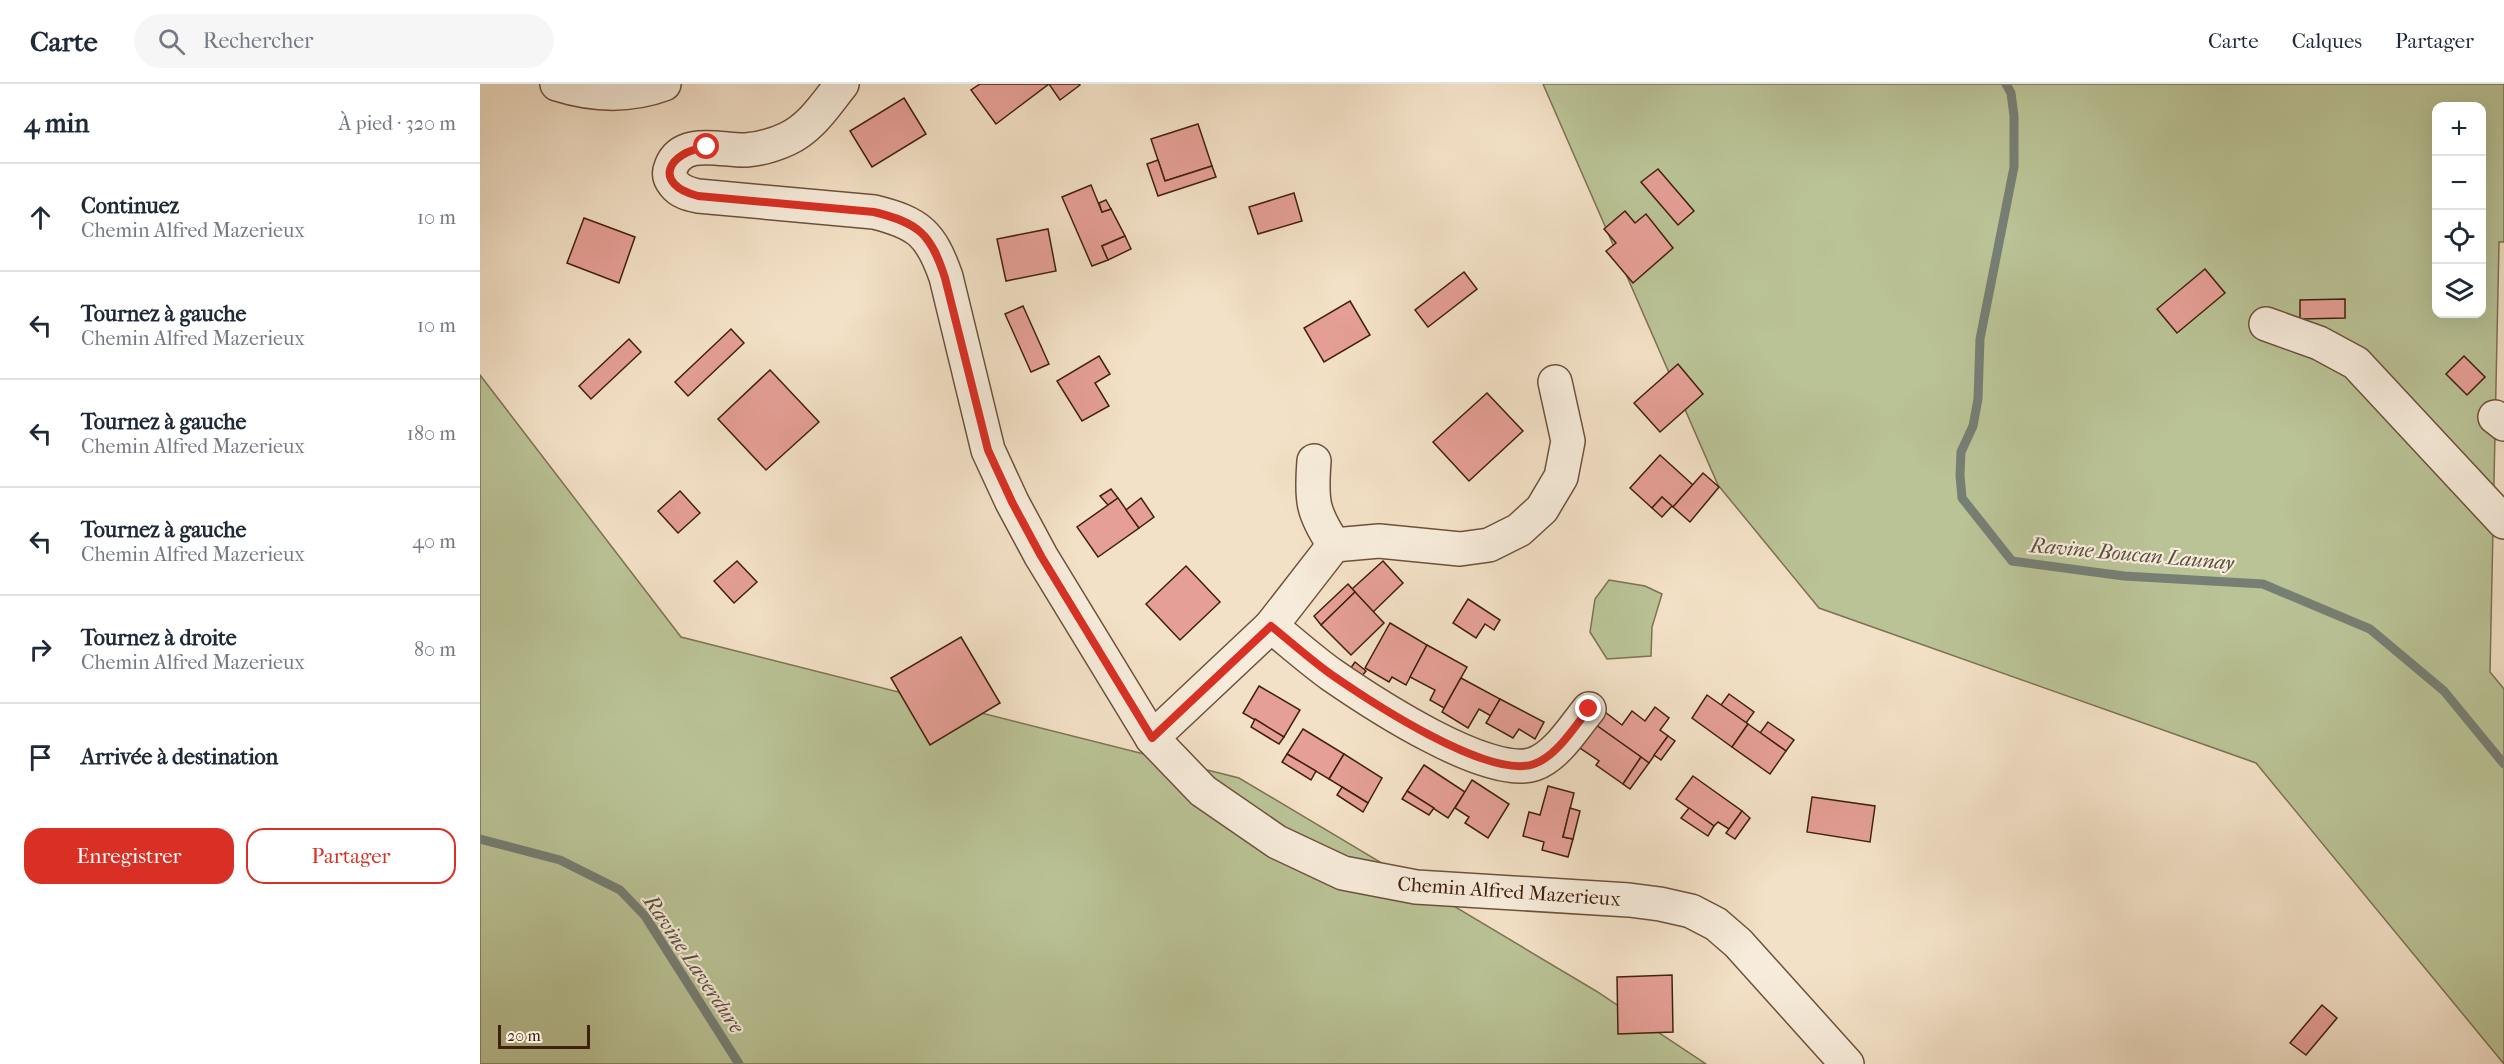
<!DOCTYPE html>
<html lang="fr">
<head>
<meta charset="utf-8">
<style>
	body { margin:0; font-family:"IM FELL French Canon",serif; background:#f6f6f7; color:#1f2937 }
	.controls { position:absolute; right:18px; top:18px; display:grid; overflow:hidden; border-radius:12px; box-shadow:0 6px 24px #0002 }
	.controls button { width:54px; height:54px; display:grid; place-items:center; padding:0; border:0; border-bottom:2px solid #e0e1e3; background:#fff; color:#1f2937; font:30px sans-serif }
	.scale { position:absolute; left:18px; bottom:15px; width:92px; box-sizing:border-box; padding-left:6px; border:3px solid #41210d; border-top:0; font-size:16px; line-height:21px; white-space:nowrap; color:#41210d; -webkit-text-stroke:4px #f7ecdb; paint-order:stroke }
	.stop { position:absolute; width:18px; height:18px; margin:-14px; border:4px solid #d93025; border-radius:50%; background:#fff }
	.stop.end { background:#d93025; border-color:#fff; box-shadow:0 2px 6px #0008 }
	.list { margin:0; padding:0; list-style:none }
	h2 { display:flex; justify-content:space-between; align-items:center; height:78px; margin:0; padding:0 24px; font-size:26px }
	h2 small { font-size:20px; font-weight:400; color:#747a83 }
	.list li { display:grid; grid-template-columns:39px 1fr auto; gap:18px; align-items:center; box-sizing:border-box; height:108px; padding:0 24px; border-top:2px solid #e0e1e3 }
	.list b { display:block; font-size:22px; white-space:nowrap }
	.list p { margin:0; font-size:20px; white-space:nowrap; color:#747a83 }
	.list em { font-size:20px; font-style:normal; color:#747a83 }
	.actions { display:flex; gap:12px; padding:18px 24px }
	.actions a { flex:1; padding:14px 0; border:2px solid #d93025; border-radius:18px; text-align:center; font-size:21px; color:#d93025 }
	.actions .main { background:#d93025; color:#fff }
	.icon { flex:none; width:33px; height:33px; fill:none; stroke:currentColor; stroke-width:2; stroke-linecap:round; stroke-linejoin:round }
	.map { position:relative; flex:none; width:2024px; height:980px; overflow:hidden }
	header { display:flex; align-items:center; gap:36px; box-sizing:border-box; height:84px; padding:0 30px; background:#fff; border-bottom:2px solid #e0e1e3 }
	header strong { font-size:28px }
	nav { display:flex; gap:33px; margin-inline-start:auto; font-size:21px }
	.search { width:420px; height:54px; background:#f6f6f7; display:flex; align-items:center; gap:15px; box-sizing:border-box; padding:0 21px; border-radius:33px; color:#747a83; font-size:22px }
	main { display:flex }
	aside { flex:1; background:#fff }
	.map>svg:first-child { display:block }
	.green { fill:#bac396; stroke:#7e7252; stroke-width:1.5; fill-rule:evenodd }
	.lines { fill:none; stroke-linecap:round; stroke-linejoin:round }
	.stream { stroke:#777f74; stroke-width:9 }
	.building { fill:#e59f96; stroke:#41210d; stroke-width:1.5 }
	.street-casing { stroke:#6e513c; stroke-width:36 }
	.street { stroke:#f7ecdb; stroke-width:33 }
	.route { stroke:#d93025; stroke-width:8 }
	.labels { text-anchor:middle; stroke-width:4.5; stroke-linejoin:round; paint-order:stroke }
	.street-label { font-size:20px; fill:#41210d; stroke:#f7ecdb }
	.water-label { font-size:21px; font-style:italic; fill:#5c5041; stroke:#f7ecdb }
</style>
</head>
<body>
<header>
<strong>Carte</strong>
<div class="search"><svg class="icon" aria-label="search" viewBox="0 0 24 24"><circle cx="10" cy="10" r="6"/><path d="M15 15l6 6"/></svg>Rechercher</div>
<nav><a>Carte</a><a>Calques</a><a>Partager</a></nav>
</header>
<main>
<aside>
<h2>4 min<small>À pied · 320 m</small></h2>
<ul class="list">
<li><svg class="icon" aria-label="ahead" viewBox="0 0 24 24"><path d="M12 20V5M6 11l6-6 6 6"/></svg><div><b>Continuez</b><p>Chemin Alfred Mazerieux</p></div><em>10 m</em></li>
<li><svg class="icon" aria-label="left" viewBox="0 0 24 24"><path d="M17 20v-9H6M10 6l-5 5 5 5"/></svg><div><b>Tournez à gauche</b><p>Chemin Alfred Mazerieux</p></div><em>10 m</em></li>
<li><svg class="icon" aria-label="left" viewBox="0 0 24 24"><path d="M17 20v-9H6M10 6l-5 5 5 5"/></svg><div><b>Tournez à gauche</b><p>Chemin Alfred Mazerieux</p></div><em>180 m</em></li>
<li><svg class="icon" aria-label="left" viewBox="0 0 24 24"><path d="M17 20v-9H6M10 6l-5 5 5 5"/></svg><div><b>Tournez à gauche</b><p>Chemin Alfred Mazerieux</p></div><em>40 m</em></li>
<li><svg class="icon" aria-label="right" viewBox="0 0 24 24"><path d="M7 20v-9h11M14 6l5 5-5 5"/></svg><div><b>Tournez à droite</b><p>Chemin Alfred Mazerieux</p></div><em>80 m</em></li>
<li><svg class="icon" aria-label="arrive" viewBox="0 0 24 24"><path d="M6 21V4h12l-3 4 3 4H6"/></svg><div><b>Arrivée à destination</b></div></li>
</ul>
<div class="actions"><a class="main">Enregistrer</a><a>Partager</a></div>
</aside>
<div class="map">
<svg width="2024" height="980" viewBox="0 0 2024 980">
	<rect width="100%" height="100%" fill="#f3e1c7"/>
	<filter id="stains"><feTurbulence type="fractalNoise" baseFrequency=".00333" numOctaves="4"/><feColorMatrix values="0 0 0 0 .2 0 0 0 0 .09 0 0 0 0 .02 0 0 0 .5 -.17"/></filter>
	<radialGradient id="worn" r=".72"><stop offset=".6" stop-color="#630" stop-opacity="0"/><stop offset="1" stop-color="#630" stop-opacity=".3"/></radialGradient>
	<g class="green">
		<path d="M1063 0H2024V158H2019L2010 588 2024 605V980L1776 679 1339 524 1238 401ZM1956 22H2002V230H1956Z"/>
		<polygon points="0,291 201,553 759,694 1116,907 1226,980 0,980"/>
		<polygon points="1129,496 1165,502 1182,510 1172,543 1171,572 1127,575 1110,548 1115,515"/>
	</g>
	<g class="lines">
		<g class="stream">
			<polyline points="1526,0 1531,9 1534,32 1534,83 1500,255 1498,315 1493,342 1481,368 1480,391 1482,414 1532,477 1644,492 1783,500 1890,545 1964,607 2024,680"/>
			<polyline points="0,755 80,776 140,806 165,832 259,980"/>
		</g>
	</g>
	<g class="building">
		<polygon points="500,0 569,0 516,40 491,6"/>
		<polygon points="569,0 599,0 600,1 580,16"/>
		<polygon points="424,14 446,50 392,83 370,47"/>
		<polygon points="718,40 732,82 685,97 671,55"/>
		<polygon points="678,76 685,97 732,82 736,93 678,112 667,80"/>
		<polygon points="1178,85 1214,127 1198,141 1161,98"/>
		<polygon points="611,101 622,128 631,125 645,152 622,162 628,176 612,182 582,113"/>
		<polygon points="814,109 822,137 778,150 769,123"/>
		<polygon points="626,116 631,125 622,128 619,119"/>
		<polygon points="1145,127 1155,139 1166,130 1193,164 1153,199 1126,167 1136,159 1124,145"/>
		<polygon points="104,134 155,153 139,199 87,179"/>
		<polygon points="568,145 576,187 526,197 517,155"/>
		<polygon points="645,152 651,165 628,176 622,162"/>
		<polygon points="1725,185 1745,209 1697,249 1677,225"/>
		<polygon points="984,188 997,205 948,243 935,226"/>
		<polygon points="1865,215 1865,234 1820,235 1820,216"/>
		<polygon points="870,217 890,251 844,278 824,244"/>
		<polygon points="543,222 569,280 551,288 525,230"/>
		<polygon points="251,245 264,259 208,312 195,298"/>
		<polygon points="149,255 161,268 111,315 99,302"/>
		<polygon points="619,272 630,290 615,299 629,322 602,337 577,297"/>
		<polygon points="1984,272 2005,293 1987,311 1966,290"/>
		<polygon points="1198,280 1223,310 1180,348 1154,319"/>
		<polygon points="290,286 339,338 286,386 238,335"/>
		<polygon points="1007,309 1043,347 989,397 953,358"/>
		<polygon points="1180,371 1213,401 1193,423 1182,413 1172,424 1150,404"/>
		<polygon points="1223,389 1239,403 1210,438 1193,423"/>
		<polygon points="631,405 638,414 628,421 620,412"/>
		<polygon points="200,407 220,429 198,449 178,427"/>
		<polygon points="1182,413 1192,422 1182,433 1172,424"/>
		<polygon points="638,414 659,444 618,473 597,443"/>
		<polygon points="661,414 674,433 659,444 646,426"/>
		<polygon points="257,477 277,498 254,519 234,497"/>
		<polygon points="903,477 923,499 893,528 872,505"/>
		<polygon points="706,482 740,518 700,556 666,520"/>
		<polygon points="868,500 875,508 841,541 834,532"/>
		<polygon points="875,508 904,539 871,571 841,541"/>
		<polygon points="988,515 1020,536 1014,546 1005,540 996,554 973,539"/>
		<polygon points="910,539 947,561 926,601 912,593 909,598 885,584"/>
		<polygon points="481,553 520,619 450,661 411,594"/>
		<polygon points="947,561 987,583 964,624 950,616 955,606 930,593"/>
		<polygon points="875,578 886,587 880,594 870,585"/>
		<polygon points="981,594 1020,615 1011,632 999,625 988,644 962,628"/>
		<polygon points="779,602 820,626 804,653 763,629"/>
		<polygon points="1249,610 1274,628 1266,639 1241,621"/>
		<polygon points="1227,611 1268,640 1252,663 1212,634"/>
		<polygon points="1020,615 1064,638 1055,655 1039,645 1033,654 1006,639"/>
		<polygon points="1175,623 1189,634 1180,646 1188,652 1169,679 1116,641 1125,628 1142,641 1152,627 1165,637"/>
		<polygon points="775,635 804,653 799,660 771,643"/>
		<polygon points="1288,638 1314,656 1306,667 1280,649"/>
		<polygon points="1268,640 1306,667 1290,690 1252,663"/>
		<polygon points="1116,641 1161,673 1143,700 1116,681 1119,677 1097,662"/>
		<polygon points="823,645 864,670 849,695 807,670"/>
		<polygon points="1188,652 1195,657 1181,676 1174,671"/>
		<polygon points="807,670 836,687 831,696 802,678"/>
		<polygon points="864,670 902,694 888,719 849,695"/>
		<polygon points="1161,673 1169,679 1150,705 1143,700"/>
		<polygon points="944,681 985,708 968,734 927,707"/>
		<polygon points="1213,692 1262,727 1249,745 1238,738 1234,742 1196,715"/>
		<polygon points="992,696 1029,720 1008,754 985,739 989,733 975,724"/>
		<polygon points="1068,702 1094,709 1083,753 1093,755 1088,773 1062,766 1064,758 1043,752 1049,728 1060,731"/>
		<polygon points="862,703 888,719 883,728 857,711"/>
		<polygon points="927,707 954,724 949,731 922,715"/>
		<polygon points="1332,713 1395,722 1390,758 1327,748"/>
		<polygon points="1090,724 1100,727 1093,755 1083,753"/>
		<polygon points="1209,724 1234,742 1228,752 1201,734"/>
		<polygon points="1262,727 1270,734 1255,755 1246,749"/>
		<polygon points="1192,891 1193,948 1138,950 1137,893"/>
		<polygon points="1842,921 1857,934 1826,971 1810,959"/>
	</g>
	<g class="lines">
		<g class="street-casing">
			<g id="street">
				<path d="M77 0C112 11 149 13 184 0"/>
				<path d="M362 0C346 20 331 44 307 55 294 61 280 65 266 66 243 67 202 53 191 83 188 90 190 95 194 100 200 108 209 110 218 112L394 128C439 139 451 150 466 193L508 366 532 418 561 472 672 654 723 707 797 758 863 789 936 803 1149 816 1180 820 1211 827 1236 840 1258 859 1367 980"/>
				<polyline points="1786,240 1839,259 1876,279 2024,438"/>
				<polyline points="2015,333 2024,340"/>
				<path d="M834 377C831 416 832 428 854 461L899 457 980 465 1009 461 1039 446 1062 425 1081 393 1088 357 1075 298"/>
				<path d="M791 542C811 558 831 576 852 591 891 618 1009 696 1054 680 1077 672 1094 643 1109 625"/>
				<polyline points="672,654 791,542 854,461"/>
			</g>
		</g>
		<use href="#street" class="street"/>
	</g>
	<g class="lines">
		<path class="route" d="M227 63C187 68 172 100 218 112L394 128C439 139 451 150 465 194L508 366 532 418 561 472 672 654 791 542C811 558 831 576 852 591 891 618 1009 696 1054 680 1077 672 1094 643 1109 625"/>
	</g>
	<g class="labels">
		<g class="street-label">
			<text transform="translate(1029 807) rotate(4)" y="7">Chemin Alfred Mazerieux</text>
		</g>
		<g class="water-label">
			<text transform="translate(1652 470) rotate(5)" y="7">Ravine Boucan Launay</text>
			<text transform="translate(214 880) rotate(56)" y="7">Ravine Laverdure</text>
		</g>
	</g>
	<rect width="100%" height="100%" filter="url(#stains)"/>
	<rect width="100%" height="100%" fill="url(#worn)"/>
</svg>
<div class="controls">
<button>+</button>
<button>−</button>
<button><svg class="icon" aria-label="locate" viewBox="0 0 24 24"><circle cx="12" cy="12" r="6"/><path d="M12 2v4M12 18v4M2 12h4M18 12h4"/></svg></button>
<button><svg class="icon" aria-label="layers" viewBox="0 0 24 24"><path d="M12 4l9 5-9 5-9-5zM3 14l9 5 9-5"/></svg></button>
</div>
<div class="scale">20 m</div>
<div class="stop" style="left:227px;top:63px"></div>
<div class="stop end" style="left:1109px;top:625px"></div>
</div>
</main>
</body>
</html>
